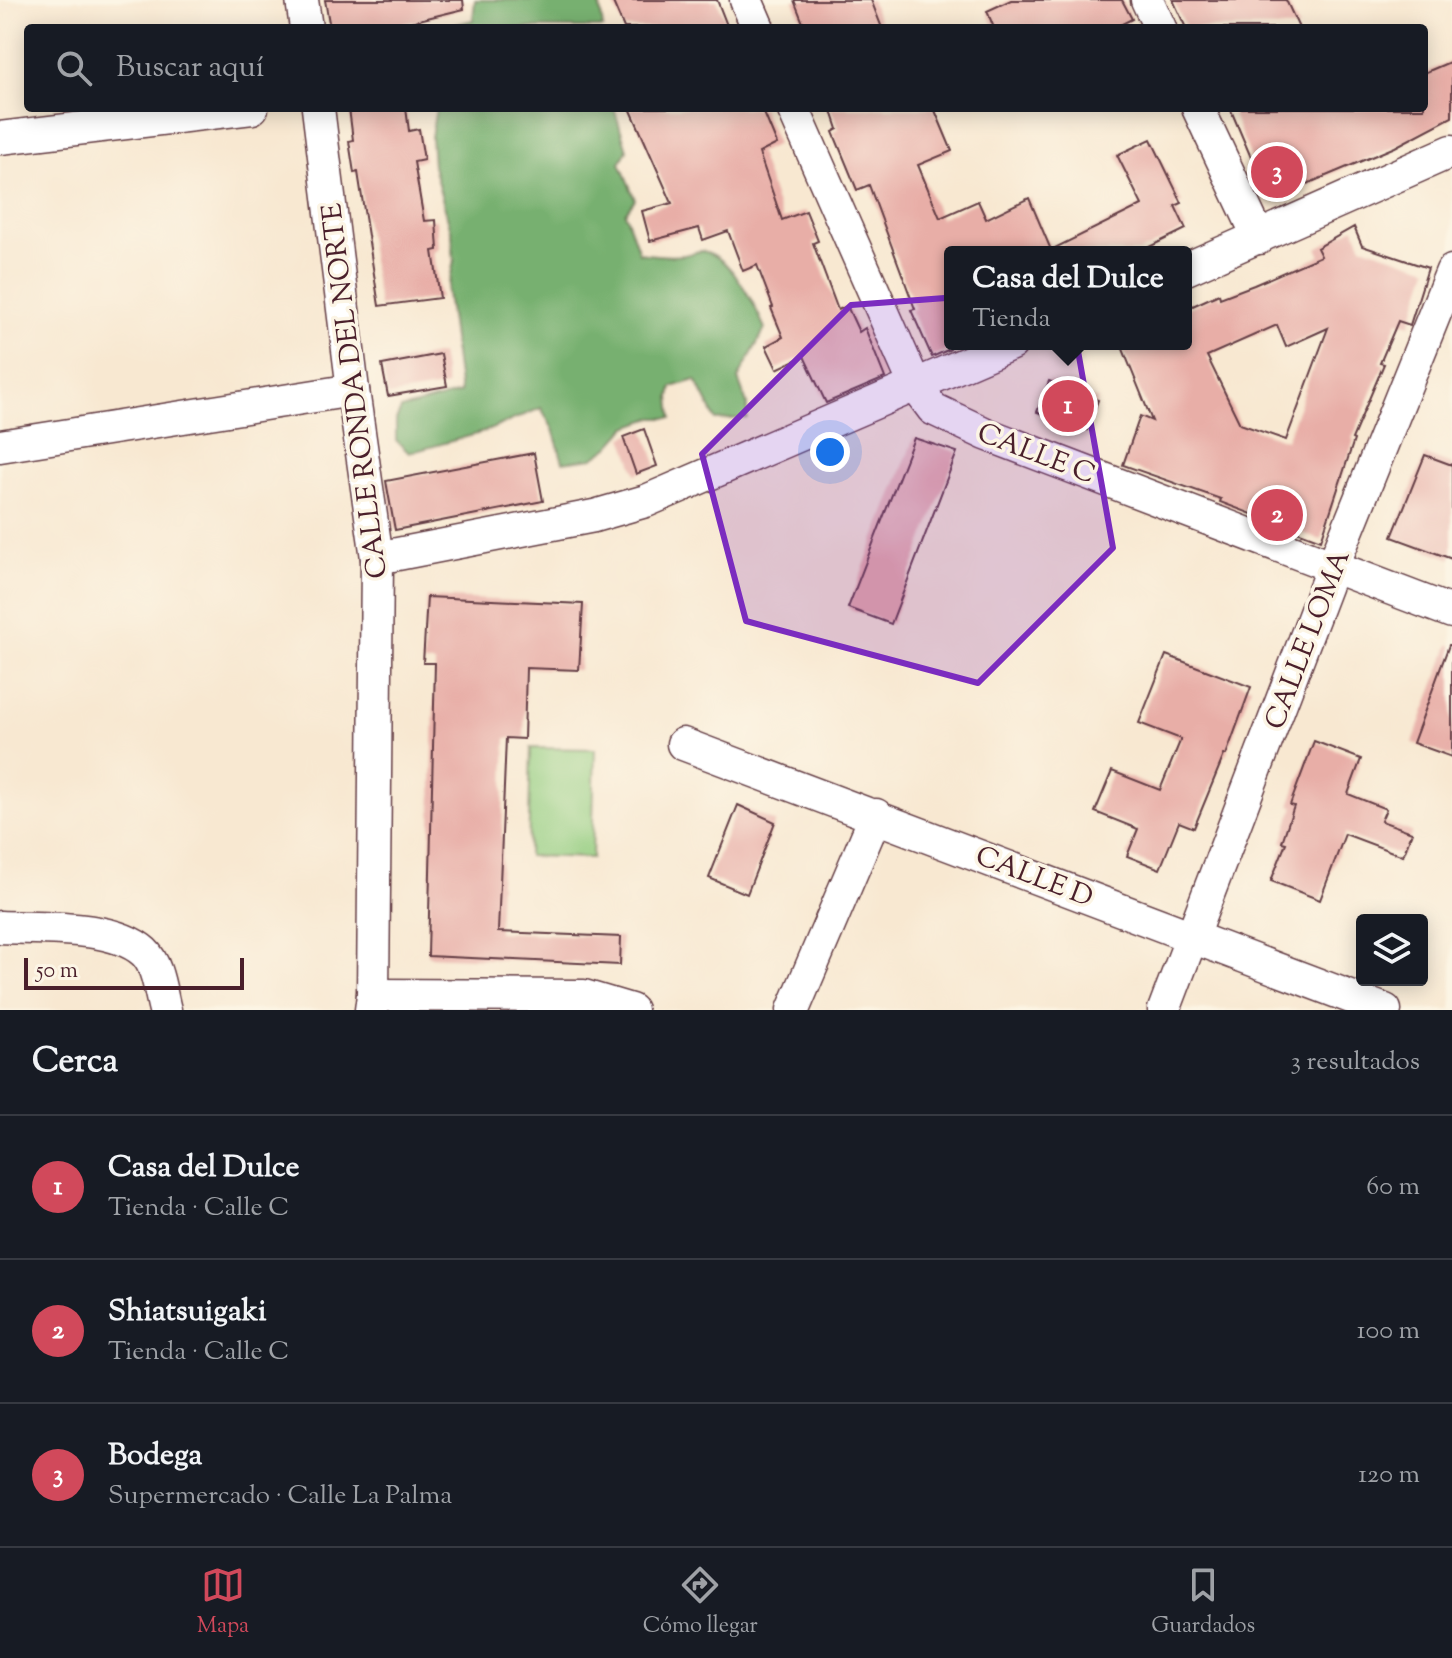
<!DOCTYPE html>
<html lang="es">
<head>
<meta charset="utf-8">
<style>
	body { margin:0; font-family:"Sorts Mill Goudy",serif; background:#20242c; color:#f1f3f6 }
	.controls { position:absolute; right:24px; bottom:24px; display:grid; overflow:hidden; border-radius:8px; box-shadow:0 4px 20px #0003 }
	.controls button { width:72px; height:72px; display:grid; place-items:center; padding:0; border:0; border-bottom:2px solid #363941; background:#171b24; color:#f1f3f6; font:40px sans-serif }
	.scale { position:absolute; left:24px; bottom:20px; width:220px; box-sizing:border-box; padding-left:8px; border:4px solid #4a1f2b; border-top:0; font-size:22px; line-height:28px; white-space:nowrap; color:#4a1f2b; -webkit-text-stroke:6px #fcf5e5; paint-order:stroke }
	.you { position:absolute; left:830px; top:452px; width:28px; height:28px; margin:-20px; border:6px solid #fff; border-radius:50%; background:#1a73e8; box-shadow:0 0 0 12px #1a73e833 }
	.badge { display:grid; place-items:center; width:52px; height:52px; border-radius:50%; background:#d1495b; color:#fff; font-size:26px; font-weight:700 }
	.pin { position:absolute; translate:-50% -50%; border:4px solid #fff; box-shadow:0 2px 8px #0006 }
	.popup { position:absolute; left:944px; top:246px; width:248px; height:104px; box-sizing:border-box; display:grid; place-content:center; border-radius:8px; background:#171b24; filter:drop-shadow(0 2px 6px #0005); font-size:26px; white-space:nowrap; color:#9ea1a6 }
	.popup b { font-size:30px; color:#f1f3f6 }
	.popup::after { content:''; position:absolute; left:50%; top:100%; margin-left:-16px; border:16px solid transparent; border-top-color:#171b24 }
	.list { margin:0; padding:0; list-style:none }
	h2 { display:flex; justify-content:space-between; align-items:center; height:104px; margin:0; padding:0 32px; font-size:34px }
	h2 small { font-size:26px; font-weight:400; color:#9ea1a6 }
	.list li { display:grid; grid-template-columns:52px 1fr auto; gap:24px; align-items:center; box-sizing:border-box; height:144px; padding:0 32px; border-top:2px solid #363941 }
	.list b { display:block; font-size:30px; white-space:nowrap }
	.list p { margin:0; font-size:26px; white-space:nowrap; color:#9ea1a6 }
	.list em { font-size:26px; font-style:normal; color:#9ea1a6 }
	.icon { flex:none; width:44px; height:44px; fill:none; stroke:currentColor; stroke-width:2; stroke-linecap:round; stroke-linejoin:round }
	.map { position:relative; flex:none; width:1452px; height:1010px; overflow:hidden }
	.search { position:absolute; background:#171b24; box-shadow:0 4px 20px #0003; left:24px; right:24px; top:24px; height:88px; display:flex; align-items:center; gap:20px; box-sizing:border-box; padding:0 28px; border-radius:8px; color:#9ea1a6; font-size:30px }
	.sheet { height:536px; background:#171b24 }
	nav { display:flex; justify-content:space-around; align-items:center; box-sizing:border-box; height:112px; border-top:2px solid #363941; background:#171b24; font-size:22px; color:#9ea1a6 }
	nav a { display:grid; justify-items:center; gap:4px }
	nav .on { color:#d1495b }
	.map>svg:first-child { display:block }
	.green { fill:#94cd81; stroke:#6f7656; stroke-width:2 }
	.forest { fill:#77b06f; stroke:#60684d; stroke-width:2 }
	.building { fill:#e8aea7; fill-rule:evenodd }
	.lines { fill:none; stroke-linecap:round; stroke-linejoin:round }
	.minor-casing { stroke:#643d44; stroke-width:35 }
	.minor { stroke:#fff; stroke-width:32 }
	.marked { fill:#7b2cbf; fill-opacity:0.2; stroke:#7b2cbf; stroke-width:6; stroke-linejoin:round }
	.labels { text-anchor:middle; stroke-width:7; stroke-linejoin:round; paint-order:stroke }
	.street-label { font-size:28px; fill:#4a1f2b; stroke:#fcf5e5 }
</style>
</head>
<body>
<div class="map">
<svg width="1452" height="1010" viewBox="0 0 1452 1010">
	<rect width="100%" height="100%" fill="#fcf5e5"/>
	<filter id="ink" filterUnits="userSpaceOnUse"><feTurbulence type="fractalNoise" baseFrequency=".0125" numOctaves="2"/><feDisplacementMap in="SourceGraphic" scale="16" xChannelSelector="R" yChannelSelector="G"/><feConvolveMatrix kernelMatrix="1 2 1 2 8 2 1 2 1" color-interpolation-filters="sRGB"/></filter>
	<filter id="wash" filterUnits="userSpaceOnUse"><feTurbulence type="fractalNoise" baseFrequency=".006" numOctaves="4" result="noise"/><feDisplacementMap in="SourceGraphic" scale="32" xChannelSelector="R" yChannelSelector="G"/><feGaussianBlur stdDeviation="1.8" result="paint"/><feColorMatrix in="noise" values="0 0 0 0 0 0 0 0 0 0 0 0 0 0 0 0 0 1.4 0 .05"/><feComposite in="paint" operator="in"/></filter>
	<g filter="url(#wash)">
		<rect width="100%" height="100%" fill="#f8e8d1"/>
		<polygon class="green" points="531,748 595,749 592,858 528,856"/>
		<g class="forest">
			<polygon points="475,0 599,0 603,28 443,28 473,20"/>
			<path d="M436 108H614L627 150 620 163 635 199 625 213 639 253C653 255 669 257 684 255 690 254 696 251 702 251 731 255 755 305 765 329L738 379 747 404V418L716 420 696 380 672 387 670 397 672 418H652L627 427 609 447 593 458 563 462 553 429 541 408 484 432 409 453 396 440V420L401 409 460 393 447 292 454 261 452 234 433 166 431 137Z"/>
		</g>
		<g id="blocks">
			<g class="building">
				<polygon points="325,0 463,0 464,9 386,28 330,28"/>
				<polygon points="612,0 717,0 728,28 624,28"/>
				<polygon points="794,0 871,0 882,28 805,28"/>
				<polygon points="1011,0 1122,0 1132,19 1114,28 994,28 987,11"/>
				<polygon points="1173,0 1286,0 1299,28 1186,28"/>
				<polygon points="1452,61 1452,117 1395,147 1269,200 1230,108 1424,108 1424,73"/>
				<polygon points="349,108 406,108 409,131 419,129 424,160 414,162 424,221 436,220 438,250 433,251 440,298 379,306 358,172 354,173 349,141 353,140"/>
				<polygon points="630,108 762,108 777,144 759,153 782,220 806,211 818,241 813,243 838,310 847,306 859,332 865,328 885,378 826,403 804,356 777,369 766,346 783,337 771,308 773,307 757,265 743,271 728,231 703,240 699,228 650,241 642,211 672,203"/>
				<polygon points="831,108 934,108 952,151 918,165 940,218 978,201 986,219 1029,198 1051,250 1142,205 1117,155 1151,139 1182,203 1175,206 1186,229 1139,252 950,252 950,349 932,357 911,310 915,309 869,185 857,190 833,132 838,129"/>
				<path d="M1354 227 1362 246 1428 268 1410 325 1398 321 1380 363 1384 364 1352 439 1354 440 1321 540 1220 502 1221 499 1123 465 1140 416 1152 421 1121 344H1186V309L1219 294 1220 298 1254 285 1321 256 1317 248ZM1277 325 1286 347 1328 328 1286 440 1240 424 1207 356Z"/>
				<polygon points="441,354 447,386 388,396 382,365"/>
				<polygon points="1049,381 1098,400 1087,430 1037,412"/>
				<polygon points="644,429 657,466 636,474 623,437"/>
				<polygon points="914,438 957,452 891,624 848,608"/>
				<polygon points="534,453 543,501 395,530 386,481"/>
				<polygon points="1425,455 1452,465 1452,559 1392,537"/>
				<polygon points="427,597 583,604 579,670 526,668 524,739 506,738 498,932 621,937 620,965 428,956 435,663 423,663"/>
				<polygon points="1449,645 1452,645 1452,757 1413,743"/>
				<polygon points="1166,655 1251,687 1226,755 1224,755 1194,828 1179,822 1160,869 1127,856 1138,829 1095,812 1112,771 1160,790 1181,739 1139,723"/>
				<polygon points="1314,741 1361,759 1348,794 1386,809 1381,821 1412,832 1403,856 1345,834 1320,900 1271,881 1286,843 1282,842 1294,806 1290,805"/>
				<polygon points="738,805 775,822 747,894 709,878"/>
			</g>
		</g>
	</g>
	<g filter="url(#ink)">
		<use href="#blocks" fill-opacity="0" stroke="#643d44" stroke-width="2"/>
		<g class="lines">
			<g class="minor-casing">
				<g id="minor">
					<polyline points="302,0 306,28"/>
					<polyline points="746,0 758,28"/>
					<polyline points="1147,0 1160,28"/>
					<polyline points="318,108 353,390 377,558 373,995 371,1010"/>
					<polyline points="793,108 915,385 933,409 986,434 1452,612"/>
					<polyline points="1198,108 1259,238"/>
					<polyline points="0,138 252,108"/>
					<polyline points="1186,269 1452,151"/>
					<polyline points="0,446 353,390"/>
					<polyline points="377,558 594,516 646,501 1011,344"/>
					<polyline points="683,744 1385,1010"/>
					<path d="M0 927C40 929 113 924 144 952 158 965 160 992 165 1010"/>
					<polyline points="373,995 584,996 631,1010"/>
					<polyline points="793,1010 876,815"/>
					<polyline points="1164,1010 1333,566 1452,271"/>
				</g>
			</g>
			<use href="#minor" class="minor"/>
		</g>
	</g>
	<path class="marked" d="M1067 289 1113 548 978 683 746 621 702 454 851 305Z"/>
	<g class="labels">
		<g class="street-label">
			<text transform="translate(353 391) rotate(-97)" y="10">CALLE RONDA DEL NORTE</text>
			<text transform="translate(1037 452) rotate(21)" y="10">CALLE C</text>
			<text transform="translate(1306 639) rotate(-69)" y="10">CALLE LOMA</text>
			<text transform="translate(1035 875) rotate(21)" y="10">CALLE D</text>
		</g>
	</g>
</svg>
<div class="controls">
<button><svg class="icon" aria-label="layers" viewBox="0 0 24 24"><path d="M12 4l9 5-9 5-9-5zM3 14l9 5 9-5"/></svg></button>
</div>
<div class="scale">50 m</div>
<div class="you"></div>
<div class="pin badge" style="left:1068px;top:406px">1</div>
<div class="popup"><b>Casa del Dulce</b>Tienda</div>
<div class="pin badge" style="left:1277px;top:515px">2</div>
<div class="pin badge" style="left:1277px;top:172px">3</div>
<div class="search"><svg class="icon" aria-label="search" viewBox="0 0 24 24"><circle cx="10" cy="10" r="6"/><path d="M15 15l6 6"/></svg>Buscar aquí</div>
</div>
<section class="sheet">
<h2>Cerca<small>3 resultados</small></h2>
<ul class="list">
<li><span class="badge">1</span><div><b>Casa del Dulce</b><p>Tienda · Calle C</p></div><em>60 m</em></li>
<li><span class="badge">2</span><div><b>Shiatsuigaki</b><p>Tienda · Calle C</p></div><em>100 m</em></li>
<li><span class="badge">3</span><div><b>Bodega</b><p>Supermercado · Calle La Palma</p></div><em>120 m</em></li>
</ul>
</section>
<nav>
<a class="on"><svg class="icon" aria-label="map" viewBox="0 0 24 24"><path d="M3 6l6-2 6 2 6-2v14l-6 2-6-2-6 2zM9 4v14M15 6v14"/></svg>Mapa</a>
<a><svg class="icon" aria-label="directions" viewBox="0 0 24 24"><path d="M12 3l9 9-9 9-9-9zM9 14v-3h6M13 9l2 2-2 2"/></svg>Cómo llegar</a>
<a><svg class="icon" aria-label="saved" viewBox="0 0 24 24"><path d="M7 4h10v16l-5-4-5 4z"/></svg>Guardados</a>
</nav>
</body>
</html>
